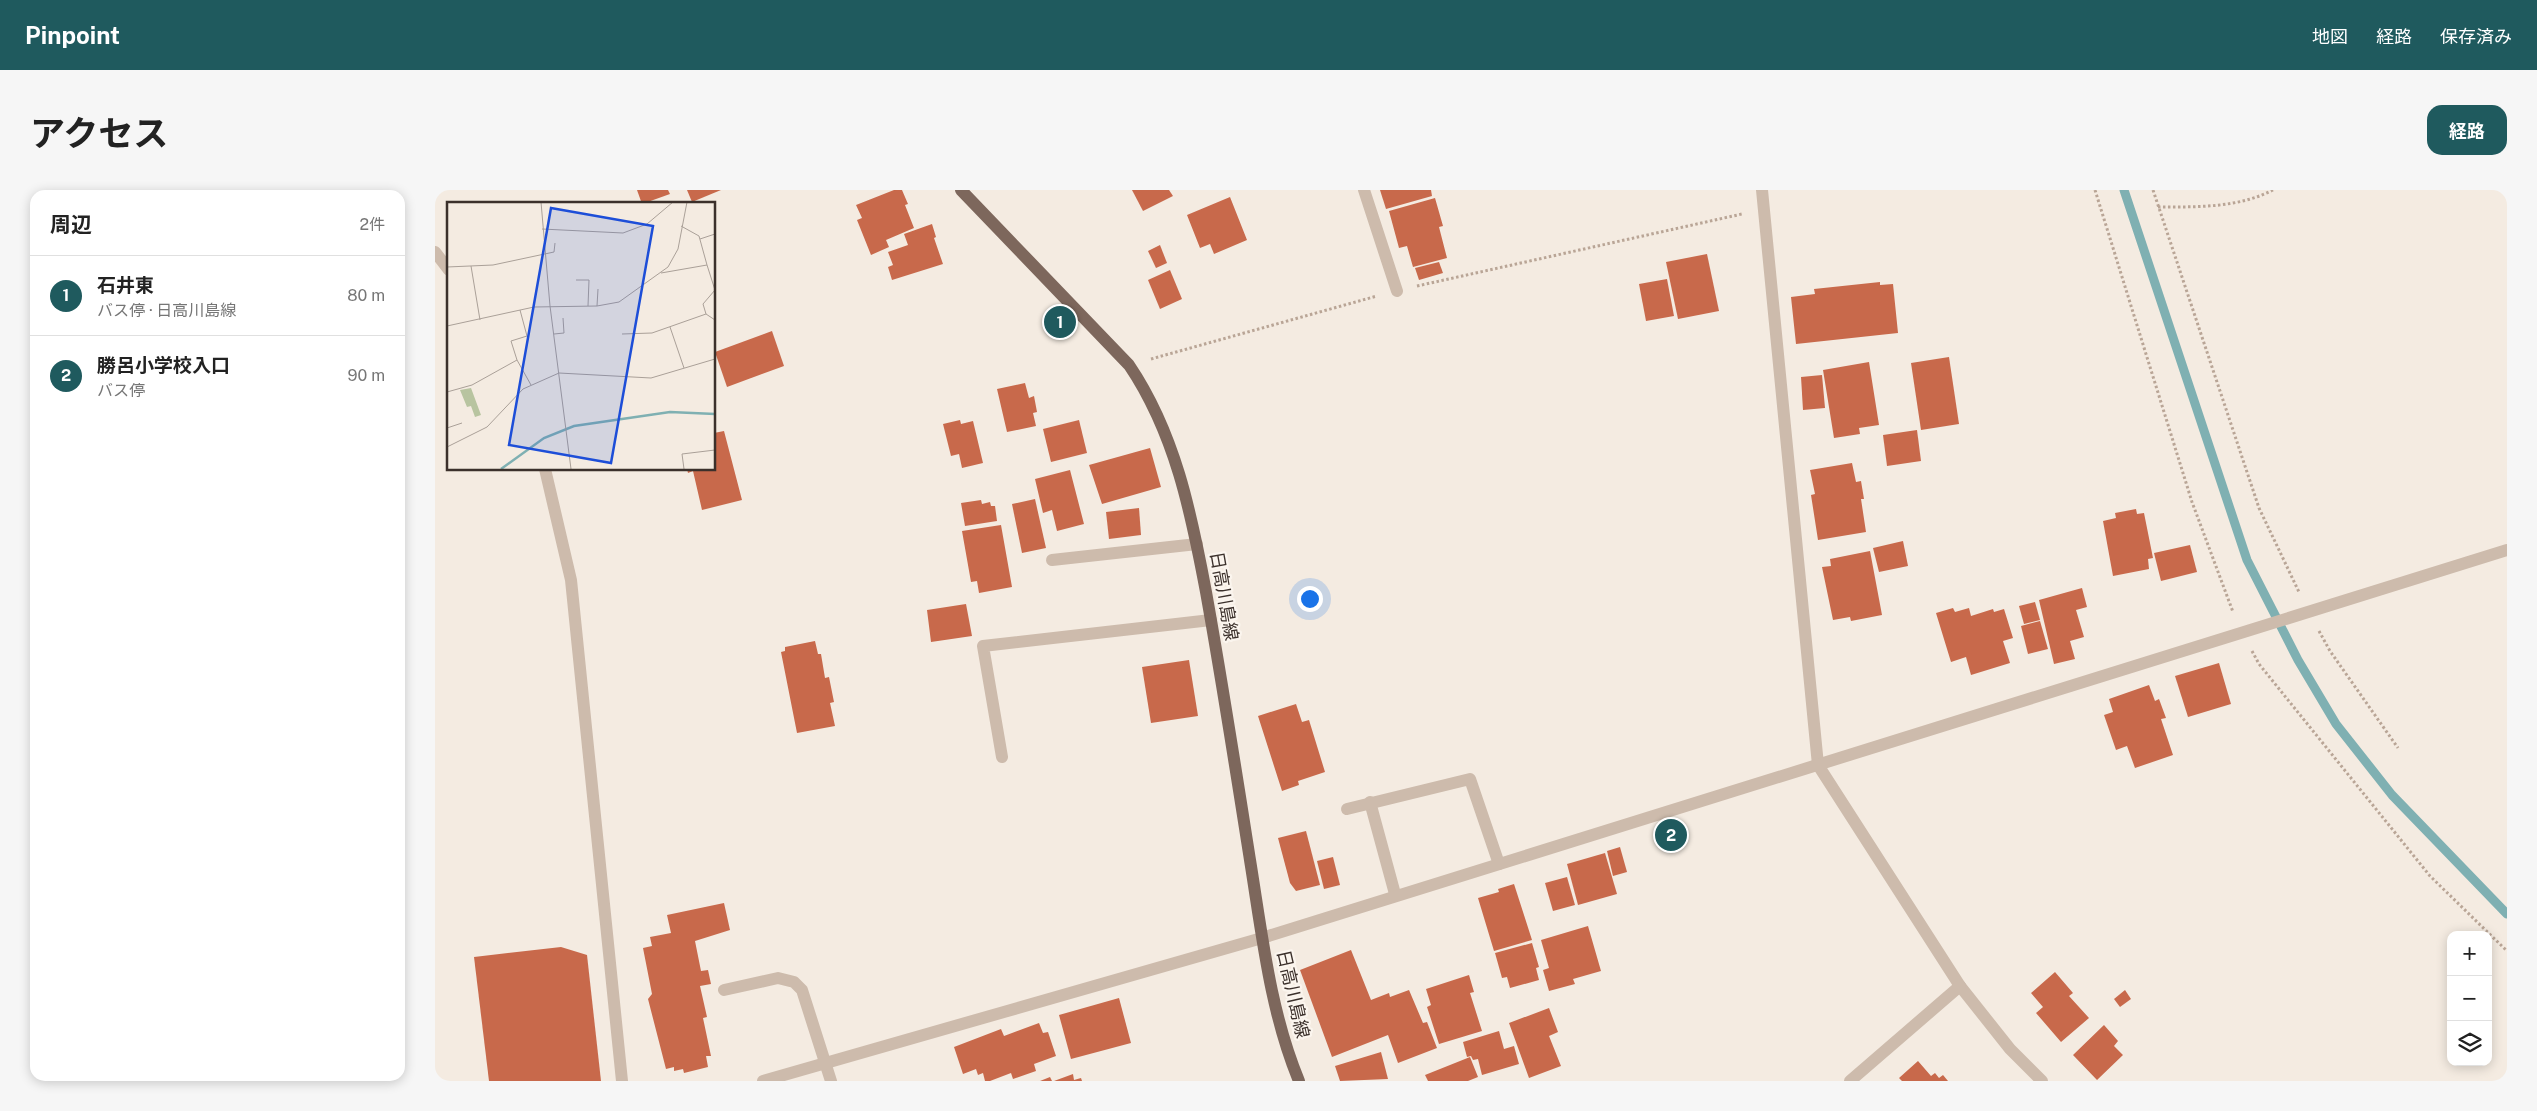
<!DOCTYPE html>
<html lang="ja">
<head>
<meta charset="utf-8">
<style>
	body { margin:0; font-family:"Public Sans","Noto Sans JP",sans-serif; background:#f6f6f6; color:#222 }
	.controls { position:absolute; right:15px; bottom:15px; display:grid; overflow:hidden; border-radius:10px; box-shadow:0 2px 12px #0003 }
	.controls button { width:45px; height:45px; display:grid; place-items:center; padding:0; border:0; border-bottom:1px solid #e0e0e0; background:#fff; color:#222; font:25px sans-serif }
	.you { position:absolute; left:874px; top:408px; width:18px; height:18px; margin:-12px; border:4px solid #fff; border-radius:50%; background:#1a73e8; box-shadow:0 0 0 8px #1a73e833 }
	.badge { display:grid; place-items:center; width:32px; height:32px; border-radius:50%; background:#1f5a5e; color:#fff; font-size:16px; font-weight:700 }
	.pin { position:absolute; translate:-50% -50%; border:2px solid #fff; box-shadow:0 1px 5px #0006 }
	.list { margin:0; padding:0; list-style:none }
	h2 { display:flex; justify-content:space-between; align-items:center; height:65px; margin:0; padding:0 20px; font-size:21px }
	h2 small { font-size:16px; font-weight:400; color:#767676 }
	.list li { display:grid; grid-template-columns:32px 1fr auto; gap:15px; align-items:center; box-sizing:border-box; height:80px; padding:0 20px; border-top:1px solid #e0e0e0 }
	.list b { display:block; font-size:19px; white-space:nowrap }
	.list p { margin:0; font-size:16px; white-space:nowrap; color:#767676 }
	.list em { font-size:16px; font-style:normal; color:#767676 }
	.icon { flex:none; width:28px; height:28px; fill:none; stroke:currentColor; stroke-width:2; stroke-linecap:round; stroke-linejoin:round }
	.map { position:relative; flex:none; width:2072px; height:891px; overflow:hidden; border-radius:15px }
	header { display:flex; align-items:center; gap:30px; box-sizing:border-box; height:70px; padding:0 25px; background:#1f5a5e; color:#fff }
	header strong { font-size:24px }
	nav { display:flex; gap:28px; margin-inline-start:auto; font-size:18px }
	.intro { display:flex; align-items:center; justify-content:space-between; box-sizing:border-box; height:120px; padding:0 30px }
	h1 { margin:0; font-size:35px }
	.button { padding:12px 22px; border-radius:15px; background:#1f5a5e; color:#fff; font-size:18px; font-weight:700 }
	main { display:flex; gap:30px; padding:0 30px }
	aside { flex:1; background:#fff; border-radius:15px; box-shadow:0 2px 12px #0003 }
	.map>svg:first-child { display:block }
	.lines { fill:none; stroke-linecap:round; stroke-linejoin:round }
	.stream { stroke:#7fb0b2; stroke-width:9 }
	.building { fill:#c8694b }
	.path { stroke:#b9a596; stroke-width:3; stroke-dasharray:2.5 2.5; stroke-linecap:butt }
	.minor { stroke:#cdbbac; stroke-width:12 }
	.major { stroke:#7d675c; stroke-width:12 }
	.labels { text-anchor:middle; stroke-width:4.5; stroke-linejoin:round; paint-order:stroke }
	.street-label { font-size:18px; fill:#3b302b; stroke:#fbf5ee }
	.inset-river { fill:none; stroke:#7fb0b2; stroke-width:2.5 }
	.inset-road { fill:none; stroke:#aaa098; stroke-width:1 }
	.view { fill:#1d4ed8; fill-opacity:0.15; stroke:#1d4ed8; stroke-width:2.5 }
	.inset-edge { fill:none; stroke:#3b302b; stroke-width:2.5 }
</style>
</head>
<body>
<header>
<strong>Pinpoint</strong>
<nav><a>地図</a><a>経路</a><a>保存済み</a></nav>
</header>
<div class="intro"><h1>アクセス</h1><a class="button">経路</a></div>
<main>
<aside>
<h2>周辺<small>2件</small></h2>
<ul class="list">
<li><span class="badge">1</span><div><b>石井東</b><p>バス停 · 日高川島線</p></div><em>80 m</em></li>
<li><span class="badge">2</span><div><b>勝呂小学校入口</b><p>バス停</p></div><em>90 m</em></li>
</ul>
</aside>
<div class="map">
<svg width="2072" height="891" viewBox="0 0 2072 891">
	<rect width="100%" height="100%" fill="#f4ebe1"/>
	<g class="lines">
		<polyline class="stream" points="1689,0 1812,370 1863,470 1901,534 1957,605 2072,724"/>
	</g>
	<g class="building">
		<polygon points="202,0 233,0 235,4 207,14"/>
		<polygon points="252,0 286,0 257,12"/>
		<polygon points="459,0 467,0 473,14 470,15 479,38 451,50 454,57 436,65 422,30 427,28 421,15"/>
		<polygon points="697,0 734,0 738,6 708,21"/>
		<polygon points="945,0 996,0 997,6 951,19"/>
		<polygon points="795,7 812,50 779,64 775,54 765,58 752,25"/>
		<polygon points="1000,8 1008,36 1004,37 1012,68 978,77 972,56 964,58 954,21"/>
		<polygon points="497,34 501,47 499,48 508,74 457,90 453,77 458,75 453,62 473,55 469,44"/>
		<polygon points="725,55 732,73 721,78 713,61"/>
		<polygon points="1272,64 1284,121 1243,129 1231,72"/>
		<polygon points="1004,72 1008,83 984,90 980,78"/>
		<polygon points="735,80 747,109 725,119 713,90"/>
		<polygon points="1232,89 1239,126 1211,131 1204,94"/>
		<polygon points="1445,92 1445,95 1458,94 1463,143 1361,154 1356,107 1380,104 1379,99"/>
		<polygon points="337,141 349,176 292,197 280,162"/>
		<polygon points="1514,167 1524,234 1486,240 1476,173"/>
		<polygon points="1434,172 1444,235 1424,238 1425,244 1399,248 1388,180"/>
		<polygon points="1387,185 1390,218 1368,220 1366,187"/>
		<polygon points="590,193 594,208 599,206 602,222 598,223 601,236 572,242 562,199"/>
		<polygon points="525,230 526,234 538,231 548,273 527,278 524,264 516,266 508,234"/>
		<polygon points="644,230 652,263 616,272 608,239"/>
		<polygon points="1482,240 1486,271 1452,276 1448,245"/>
		<polygon points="289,241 307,310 267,320 258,281 253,283 252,279 279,279 279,243"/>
		<polygon points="715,258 726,297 667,314 654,275"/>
		<polygon points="1417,273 1421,292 1426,291 1429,309 1426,309 1431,342 1383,350 1376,305 1380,304 1375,280"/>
		<polygon points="635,280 649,334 622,341 617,320 608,323 600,289"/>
		<polygon points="600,309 611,358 587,363 577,314"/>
		<polygon points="546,310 547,314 555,312 556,316 560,316 562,331 530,336 526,313"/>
		<polygon points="704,318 706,345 674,349 671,322"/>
		<polygon points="1701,319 1702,324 1709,323 1718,368 1713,369 1714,379 1678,386 1668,331 1681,328 1680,323"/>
		<polygon points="566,335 577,397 544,403 542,391 536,392 527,341"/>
		<polygon points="1468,351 1473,376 1444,382 1438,358"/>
		<polygon points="1755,355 1762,382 1726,391 1719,363"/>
		<polygon points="1435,361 1447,425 1416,431 1415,427 1398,430 1387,377 1396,376 1395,369"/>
		<polygon points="1647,398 1652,417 1641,420 1649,447 1635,451 1640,469 1619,474 1604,410"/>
		<polygon points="1600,412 1605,430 1589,434 1584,416"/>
		<polygon points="531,414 537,446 496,452 492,420"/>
		<polygon points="1518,418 1520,422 1534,418 1536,426 1558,419 1559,422 1569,419 1578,448 1568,451 1575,473 1536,485 1531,467 1516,472 1501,423"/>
		<polygon points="1605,431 1613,459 1593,464 1586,436"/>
		<polygon points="380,451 383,464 386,464 390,488 394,487 399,512 395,513 400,536 362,543 346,462 350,461 350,457"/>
		<polygon points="754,470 763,526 716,533 707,477"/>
		<polygon points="1784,473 1796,514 1753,527 1740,486"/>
		<polygon points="1714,495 1720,511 1724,509 1731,528 1726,529 1738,565 1700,578 1692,556 1681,560 1669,525 1678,522 1674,509"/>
		<polygon points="861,514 867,532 874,530 890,582 863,591 864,595 847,601 823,526"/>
		<polygon points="871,641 885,695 861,701 855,693 843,648"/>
		<polygon points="1185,657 1192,682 1178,686 1172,661"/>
		<polygon points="1170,663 1182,704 1143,715 1132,674"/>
		<polygon points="898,667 905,695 889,699 882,671"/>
		<polygon points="1132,687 1140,715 1118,721 1110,693"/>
		<polygon points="1079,694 1097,750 1059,761 1043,708 1064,702 1063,699"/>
		<polygon points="289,713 295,740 260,751 266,781 273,780 276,794 265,796 272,827 268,828 276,866 271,866 273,877 249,883 248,879 239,881 239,877 231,879 213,809 217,804 208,758 217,756 215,747 236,743 232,725"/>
		<polygon points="1153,736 1166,781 1138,789 1140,794 1114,801 1108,780 1114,778 1106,750"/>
		<polygon points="1097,753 1104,777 1101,778 1104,790 1075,798 1072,787 1067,788 1060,763"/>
		<polygon points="126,757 152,765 166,891 54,891 39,767"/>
		<polygon points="916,760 936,810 954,803 955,807 974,800 988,833 992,832 1002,858 963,873 953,845 897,867 865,780"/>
		<polygon points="1620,782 1638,803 1634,806 1654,828 1626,852 1601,823 1608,817 1596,803"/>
		<polygon points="1034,785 1039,802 1035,803 1047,841 1004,854 992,817 996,815 991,799"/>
		<polygon points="1690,800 1696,809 1685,817 1679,809"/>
		<polygon points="684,808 696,853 636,869 624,825"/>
		<polygon points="1114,818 1123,842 1114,846 1126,876 1094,888 1074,833"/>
		<polygon points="604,833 608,843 613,842 621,866 599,874 601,881 578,889 576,883 555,891 550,891 548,883 543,885 541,879 528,884 519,857 566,839 569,846"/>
		<polygon points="1669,835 1683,851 1679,856 1688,865 1662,890 1638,865"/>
		<polygon points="1064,841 1069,859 1079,856 1084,874 1047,885 1043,869 1038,870 1036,866 1040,865 1032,867 1028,852"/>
		<polygon points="946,862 953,889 905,891 900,876"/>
		<polygon points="1035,867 1043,887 1033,891 993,891 990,885"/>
		<polygon points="1483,871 1496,886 1500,883 1504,888 1508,885 1513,891 1467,891 1464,888"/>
		<polygon points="638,884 639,890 646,888 647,891 619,891"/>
		<polygon points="615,887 617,891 605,891"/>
	</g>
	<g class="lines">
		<g class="path">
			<polyline points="1660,0 1757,312 1798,422"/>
			<polyline points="1718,0 1824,318 1864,402"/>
			<path d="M1723 17C1762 17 1803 18 1838 0"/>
			<polyline points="982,96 1307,24"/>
			<polyline points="716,169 942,106"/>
			<polyline points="1884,441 1895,461 1963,558"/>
			<polyline points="1817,461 1824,474 1995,686 2072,761"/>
		</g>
		<g class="minor">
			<polyline points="929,0 962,101"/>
			<polyline points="1327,0 1383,575 1525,796 1575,859 1607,891"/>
			<polyline points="0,62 14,80"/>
			<polyline points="110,279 136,390 187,891"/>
			<polyline points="617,370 762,354"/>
			<polyline points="567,567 548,456 776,430"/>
			<polyline points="935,612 960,704"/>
			<polyline points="912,619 1035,589 1064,674"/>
			<polyline points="289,800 343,788 359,792 367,800 396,891"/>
			<polyline points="328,891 827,748 2072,360"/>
			<polyline points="1415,891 1525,796"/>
		</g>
		<path class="major" d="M526 0 694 175C740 243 756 322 771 402 787 491 801 581 815 670 827 744 835 821 864 891"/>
	</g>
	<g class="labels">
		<g class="street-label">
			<text transform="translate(789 406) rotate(80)" y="6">日高川島線</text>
			<text transform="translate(858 804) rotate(77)" y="6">日高川島線</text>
		</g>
	</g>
	<g transform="translate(12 12)">
		<rect width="268" height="268" fill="#f4ebe1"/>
		<path d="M24 186 34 213 28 215 24 204 20 205 13 188Z" fill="#b8c4a0"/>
		<path class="inset-river" d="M54 267 97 236 127 224 223 210 268 212"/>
		<path class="inset-road" d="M94 0 103 104 124 267M95 27 176 31 200 22 226 0M253 37 268 32M260 63 268 88M24 64 33 118M0 65 46 63 107 50 108 41M214 71 260 63 252 34 234 24M129 78H142L141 104M150 104 151 87M259 112 256 102 268 88M0 124 87 105 150 104 172 100 221 65 231 47 240 0M223 125 237 166M107 132 117 131 116 116M175 132 205 131 259 112 268 118M70 158 64 139 80 134 73 108M0 190 25 183 70 158 84 183M0 226 15 221M0 245 40 225 76 187 112 171 204 176 268 157M237 267 235 252 268 248"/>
		<path class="view" d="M104 6 206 24 164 261 62 243Z"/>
		<rect width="268" height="268" class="inset-edge"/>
	</g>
</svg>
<div class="controls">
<button>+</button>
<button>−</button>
<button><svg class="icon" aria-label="layers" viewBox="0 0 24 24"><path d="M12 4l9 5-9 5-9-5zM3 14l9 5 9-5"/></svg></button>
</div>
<div class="you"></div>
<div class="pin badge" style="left:625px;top:132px">1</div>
<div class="pin badge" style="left:1236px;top:645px">2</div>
</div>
</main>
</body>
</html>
